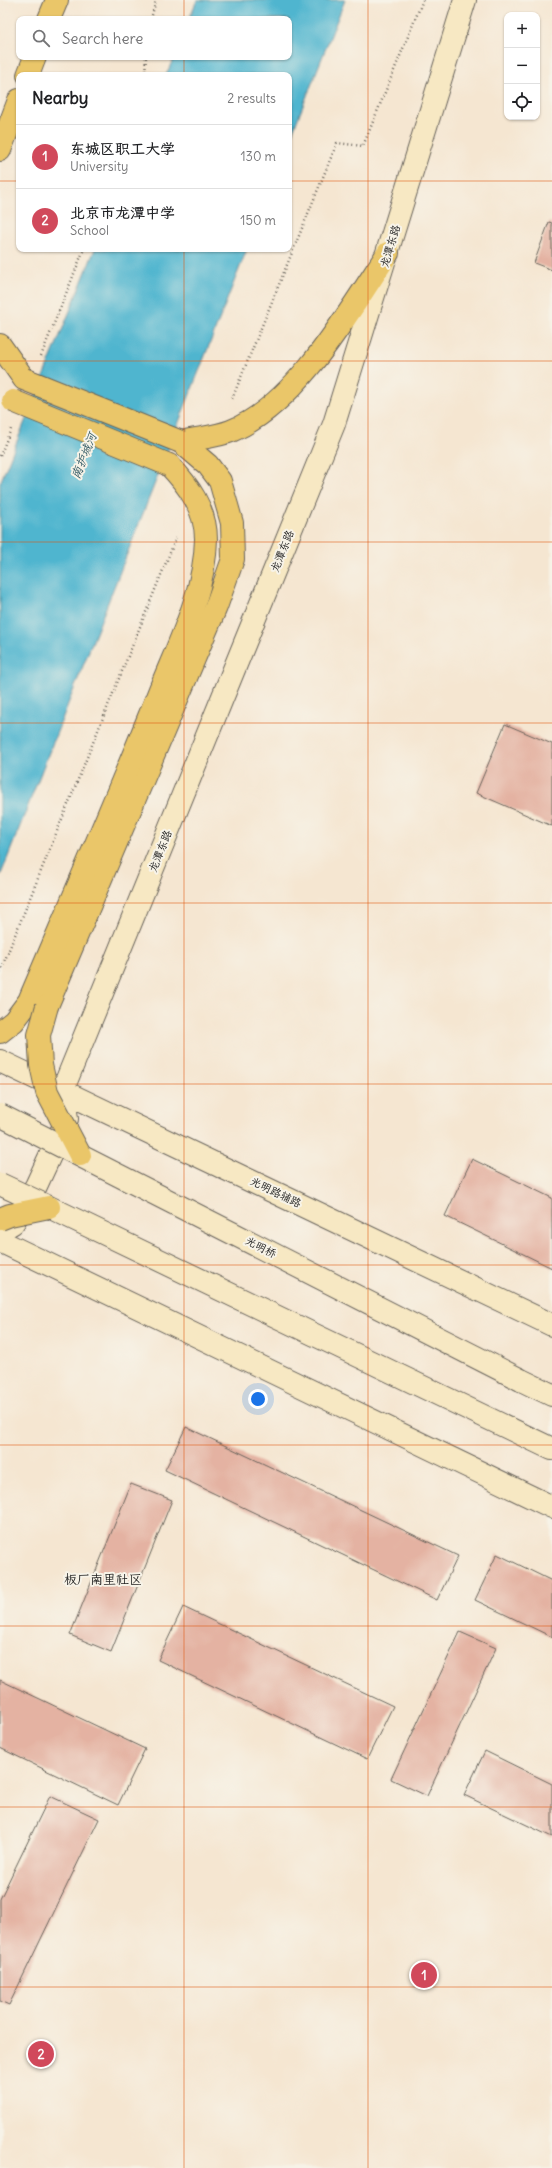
<!DOCTYPE html>
<html lang="en">
<head>
<meta charset="utf-8">
<style>
	body { margin:0; font-family:Delius,"LXGW WenKai TC",sans-serif; background:#f2f2f2; color:#202124 }
	.controls { position:absolute; right:12px; top:12px; display:grid; overflow:hidden; border-radius:8px; box-shadow:0 1px 3px #0004 }
	.controls button { width:36px; height:36px; display:grid; place-items:center; padding:0; border:0; border-bottom:1px solid #e0e0e0; background:#fff; color:#202124; font:20px sans-serif }
	.you { position:absolute; left:258px; top:1399px; width:14px; height:14px; margin:-10px; border:3px solid #fff; border-radius:50%; background:#1a73e8; box-shadow:0 0 0 6px #1a73e833 }
	.badge { display:grid; place-items:center; width:26px; height:26px; border-radius:50%; background:#d1495b; color:#fff; font-size:13px; font-weight:700 }
	.pin { position:absolute; translate:-50% -50%; border:2px solid #fff; box-shadow:0 1px 4px #0006 }
	.list { margin:0; padding:0; list-style:none }
	h2 { display:flex; justify-content:space-between; align-items:center; height:52px; margin:0; padding:0 16px; font-size:17px }
	h2 small { font-size:13px; font-weight:400; color:#757577 }
	.list li { display:grid; grid-template-columns:26px 1fr auto; gap:12px; align-items:center; box-sizing:border-box; height:64px; padding:0 16px; border-top:1px solid #e0e0e0 }
	.list b { display:block; font-size:15px; white-space:nowrap }
	.list p { margin:0; font-size:13px; white-space:nowrap; color:#757577 }
	.list em { font-size:13px; font-style:normal; color:#757577 }
	.icon { flex:none; width:22px; height:22px; fill:none; stroke:currentColor; stroke-width:2; stroke-linecap:round; stroke-linejoin:round }
	.map { position:relative; flex:none; width:552px; height:2168px; overflow:hidden }
	.search { position:absolute; background:#fff; box-shadow:0 1px 3px #0004; left:16px; top:16px; width:276px; height:44px; display:flex; align-items:center; gap:10px; box-sizing:border-box; padding:0 14px; border-radius:8px; color:#757577; font-size:15px }
	.panel { position:absolute; background:#fff; box-shadow:0 1px 3px #0004; left:16px; top:72px; width:276px; height:180px; border-radius:8px }
	.map>svg:first-child { display:block }
	.water { fill:#50b5cf; stroke:#366876 }
	.building { fill:#e4b2a2 }
	.lines { fill:none; stroke-linecap:round; stroke-linejoin:round }
	.secondary-casing { stroke:#68635b; stroke-width:24 }
	.highway-casing { stroke:#68635b; stroke-width:24 }
	.path { stroke:#68635b; stroke-width:2.5; stroke-dasharray:1 3; stroke-linecap:butt }
	.secondary { stroke:#f7e8c3; stroke-width:22 }
	.highway { stroke:#eac669; stroke-width:22 }
	.secondary-bridge-casing { stroke:#68635b; stroke-width:24; stroke-linecap:butt }
	.highway-bridge-casing { stroke:#68635b; stroke-width:24; stroke-linecap:butt }
	.secondary-bridge { stroke:#f7e8c3; stroke-width:22 }
	.highway-bridge { stroke:#eac669; stroke-width:22 }
	.grid { fill:none; stroke:#de560d; stroke-width:1; stroke-opacity:0.55 }
	.labels { text-anchor:middle; stroke-width:4; stroke-linejoin:round; paint-order:stroke }
	.street-label { font-size:11px; fill:#1c1c1c; stroke:#f7f3e8 }
	.water-label { font-size:12px; font-style:italic; fill:#315964; stroke:#f7f3e8 }
	.quarter-label { font-size:13px; fill:#1c1c1c; stroke:#f7f3e8 }
</style>
</head>
<body>
<div class="map">
<svg width="552" height="2168" viewBox="0 0 552 2168">
	<rect width="100%" height="100%" fill="#f7f3e8"/>
	<filter id="ink" filterUnits="userSpaceOnUse"><feTurbulence type="fractalNoise" baseFrequency=".025" numOctaves="2"/><feDisplacementMap in="SourceGraphic" scale="8" xChannelSelector="R" yChannelSelector="G"/><feConvolveMatrix kernelMatrix="1 2 1 2 8 2 1 2 1" color-interpolation-filters="sRGB"/></filter>
	<filter id="wash" filterUnits="userSpaceOnUse"><feTurbulence type="fractalNoise" baseFrequency=".012" numOctaves="4" result="noise"/><feDisplacementMap in="SourceGraphic" scale="16" xChannelSelector="R" yChannelSelector="G"/><feGaussianBlur stdDeviation="0.9" result="paint"/><feColorMatrix in="noise" values="0 0 0 0 0 0 0 0 0 0 0 0 0 0 0 0 0 1.4 0 .05"/><feComposite in="paint" operator="in"/></filter>
	<g filter="url(#wash)">
		<rect width="100%" height="100%" fill="#f5e6d1"/>
		<g class="water">
			<polygon points="197,0 345,0 289,141 289,75 166,75 174,57 289,57 289,19 189,19"/>
			<polygon points="95,249 247,249 0,877 0,483"/>
		</g>
		<g id="blocks">
			<g class="building">
				<polygon points="549,222 552,223 552,270 534,263"/>
				<polygon points="505,724 552,744 552,826 476,793"/>
				<polygon points="472,1159 552,1198 552,1268 445,1216"/>
				<polygon points="186,1427 458,1556 437,1600 165,1470"/>
				<polygon points="131,1484 172,1500 111,1652 70,1635"/>
				<polygon points="497,1554 552,1581 552,1637 475,1600"/>
				<polygon points="183,1607 393,1706 367,1759 158,1660"/>
				<polygon points="460,1632 496,1648 427,1796 391,1779"/>
				<polygon points="0,1680 145,1749 118,1805 0,1748"/>
				<polygon points="485,1751 552,1784 552,1837 464,1795"/>
				<polygon points="50,1796 99,1819 9,2005 0,2001 0,1899"/>
			</g>
		</g>
	</g>
	<g filter="url(#ink)">
		<use href="#blocks" fill-opacity="0" stroke="#68635b" stroke-width="1"/>
		<g class="lines">
			<g class="secondary-casing">
				<g id="secondary">
					<polyline points="0,1061 552,1325"/>
					<polyline points="49,1207 552,1449"/>
					<polyline points="0,1231 13,1223 36,1186 67,1119 63,1089 334,424 465,0"/>
					<polyline points="0,1241 552,1507"/>
					<polyline points="521,1380 552,1395"/>
				</g>
			</g>
			<g class="highway-casing">
				<g id="highway">
					<polyline points="49,19 57,0"/>
					<polyline points="28,75 35,57"/>
					<polyline points="0,150 19,100"/>
					<polyline points="0,345 24,379"/>
					<path d="M181 442C197 438 216 437 231 431 296 405 350 310 388 253"/>
					<polyline points="47,1006 216,607 233,559 232,523 220,481 208,465 181,442"/>
					<path d="M0 1032 14 1021 29 1001C72 900 116 799 157 697 177 646 205 594 206 539 206 509 188 485 169 465"/>
				</g>
			</g>
			<g class="path">
				<polyline points="151,19 156,0"/>
				<polyline points="145,75 146,57"/>
				<polyline points="41,356 84,249"/>
				<polyline points="232,399 337,143 363,146 423,0"/>
				<polyline points="0,456 11,429"/>
				<polyline points="0,972 176,538"/>
			</g>
			<use href="#secondary" class="secondary"/>
			<use href="#highway" class="highway"/>
			<g class="secondary-bridge-casing">
				<g id="secondary-bridge">
					<polyline points="0,1115 521,1380"/>
					<polyline points="0,1184 49,1207"/>
				</g>
			</g>
			<g class="highway-bridge-casing">
				<g id="highway-bridge">
					<polyline points="24,379 181,442"/>
					<polyline points="13,401 169,465"/>
					<polyline points="47,1006 39,1035 41,1065 47,1092 80,1155"/>
					<polyline points="0,1219 10,1215 49,1207"/>
				</g>
			</g>
			<use href="#secondary-bridge" class="secondary-bridge"/>
			<use href="#highway-bridge" class="highway-bridge"/>
		</g>
	</g>
	<path class="grid" d="M184 0V19M368 0V2168M184 57V75M0 181H19M289 181H552M184 249V2168M0 361H552M0 542H552M0 723H552M0 903H552M0 1084H552M0 1265H552M0 1445H552M0 1626H552M0 1807H552M0 1987H552"/>
	<g class="labels">
		<g class="street-label">
			<text transform="translate(390 246) rotate(-73)" y="4">龙潭东路</text>
			<text transform="translate(282 551) rotate(-68)" y="4">龙潭东路</text>
			<text transform="translate(160 851) rotate(-68)" y="4">龙潭东路</text>
			<text transform="translate(276 1192) rotate(26)" y="4">光明路辅路</text>
			<text transform="translate(261 1247) rotate(27)" y="4">光明桥</text>
		</g>
		<g class="water-label">
			<text transform="translate(84 456) rotate(-68)" y="4">南护城河</text>
		</g>
		<g class="quarter-label">
			<text x="103" y="1584">板厂南里社区</text>
		</g>
	</g>
</svg>
<div class="controls">
<button>+</button>
<button>−</button>
<button><svg class="icon" aria-label="locate" viewBox="0 0 24 24"><circle cx="12" cy="12" r="6"/><path d="M12 2v4M12 18v4M2 12h4M18 12h4"/></svg></button>
</div>
<div class="you"></div>
<div class="pin badge" style="left:424px;top:1975px">1</div>
<div class="pin badge" style="left:41px;top:2054px">2</div>
<div class="search"><svg class="icon" aria-label="search" viewBox="0 0 24 24"><circle cx="10" cy="10" r="6"/><path d="M15 15l6 6"/></svg>Search here</div>
<section class="panel">
<h2>Nearby<small>2 results</small></h2>
<ul class="list">
<li><span class="badge">1</span><div><b>东城区职工大学</b><p>University</p></div><em>130 m</em></li>
<li><span class="badge">2</span><div><b>北京市龙潭中学</b><p>School</p></div><em>150 m</em></li>
</ul>
</section>
</div>
</body>
</html>
